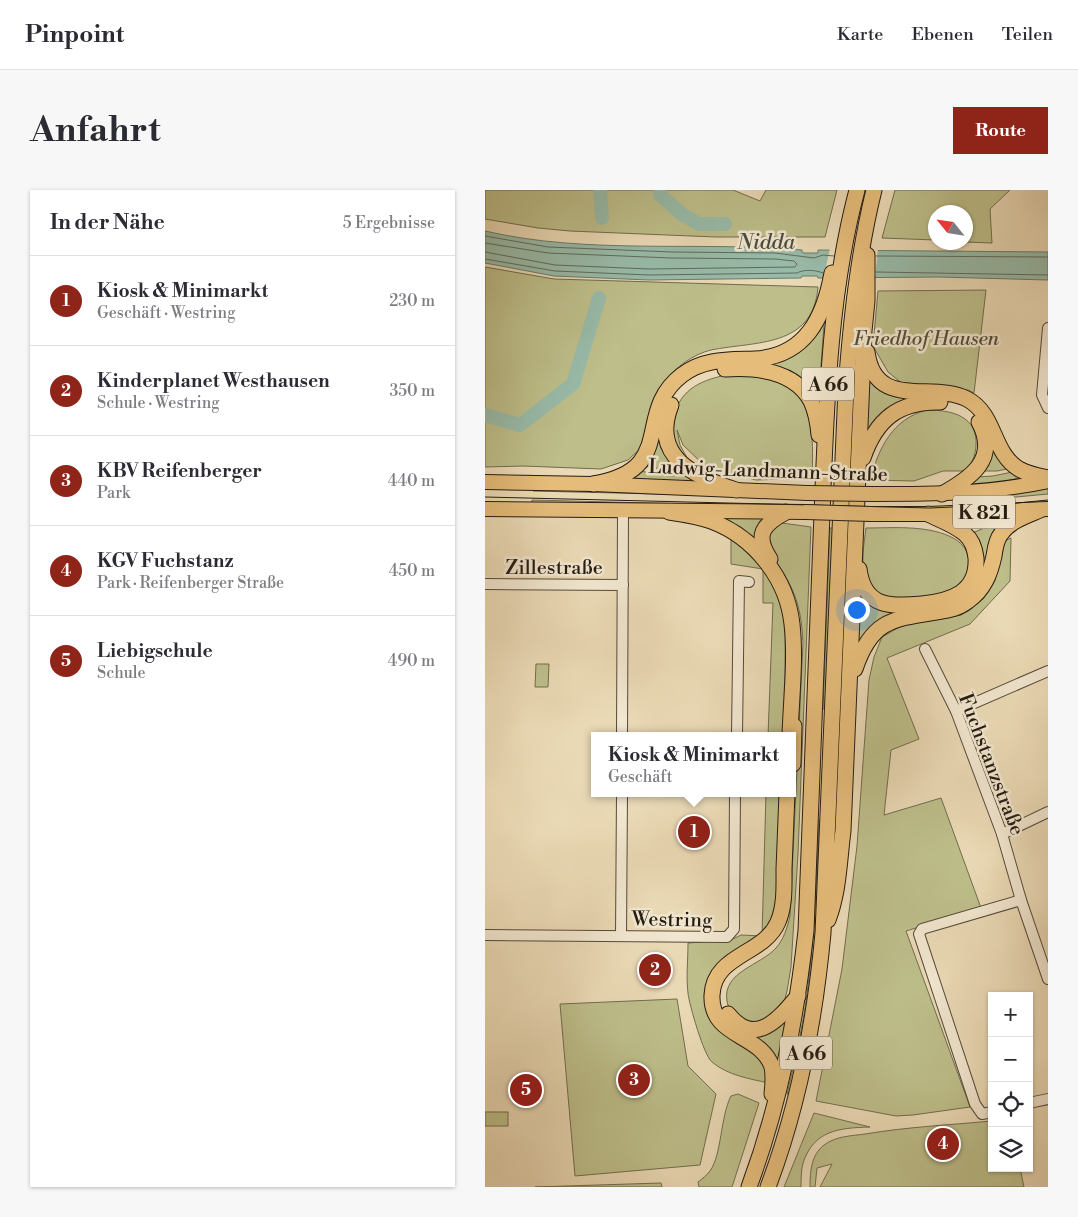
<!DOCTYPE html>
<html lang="de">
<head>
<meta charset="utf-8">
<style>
	body { margin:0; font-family:"Libre Bodoni",serif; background:#f7f7f7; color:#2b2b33 }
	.controls { position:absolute; right:15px; bottom:15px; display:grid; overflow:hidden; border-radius:0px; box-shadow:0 1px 4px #0004 }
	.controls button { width:45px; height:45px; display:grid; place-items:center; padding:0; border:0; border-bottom:1px solid #e1e1e2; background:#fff; color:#2b2b33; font:25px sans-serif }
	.compass { position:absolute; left:443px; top:15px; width:45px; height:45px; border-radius:50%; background:#fff; box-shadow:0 1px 4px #0004; rotate:300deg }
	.you { position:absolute; left:371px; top:419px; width:18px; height:18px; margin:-12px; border:4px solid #fff; border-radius:50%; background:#1a73e8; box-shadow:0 0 0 8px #1a73e833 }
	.badge { display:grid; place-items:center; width:32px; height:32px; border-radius:50%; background:#8f2418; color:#fff; font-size:16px; font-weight:700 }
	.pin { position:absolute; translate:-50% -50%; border:2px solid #fff; box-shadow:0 1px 5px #0006 }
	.popup { position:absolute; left:106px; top:542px; width:205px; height:65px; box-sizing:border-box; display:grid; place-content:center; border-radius:0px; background:#fff; filter:drop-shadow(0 1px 4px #0005); font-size:16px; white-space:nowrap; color:#7c7c81 }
	.popup b { font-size:19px; color:#2b2b33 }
	.popup::after { content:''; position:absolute; left:50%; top:100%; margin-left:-10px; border:10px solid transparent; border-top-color:#fff }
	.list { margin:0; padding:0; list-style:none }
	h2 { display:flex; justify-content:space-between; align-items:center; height:65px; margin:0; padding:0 20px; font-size:21px }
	h2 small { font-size:16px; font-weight:400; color:#7c7c81 }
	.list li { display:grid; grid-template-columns:32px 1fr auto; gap:15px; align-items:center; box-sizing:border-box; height:90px; padding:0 20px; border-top:1px solid #e1e1e2 }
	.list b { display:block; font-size:19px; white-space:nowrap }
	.list p { margin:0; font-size:16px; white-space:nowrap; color:#7c7c81 }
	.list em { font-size:16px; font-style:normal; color:#7c7c81 }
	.icon { flex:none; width:28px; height:28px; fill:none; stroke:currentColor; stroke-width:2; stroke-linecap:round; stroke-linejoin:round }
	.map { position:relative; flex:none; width:563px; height:997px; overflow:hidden; border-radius:0px }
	header { display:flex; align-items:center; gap:30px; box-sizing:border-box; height:70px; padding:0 25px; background:#fff; border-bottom:1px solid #e1e1e2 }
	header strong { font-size:24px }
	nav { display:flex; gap:28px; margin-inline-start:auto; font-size:18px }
	.intro { display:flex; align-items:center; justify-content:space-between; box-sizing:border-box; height:120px; padding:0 30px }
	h1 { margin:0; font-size:35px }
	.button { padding:12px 22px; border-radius:0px; background:#8f2418; color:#fff; font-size:18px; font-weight:700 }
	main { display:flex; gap:30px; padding:0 30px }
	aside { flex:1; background:#fff; border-radius:0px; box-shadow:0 1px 4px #0004 }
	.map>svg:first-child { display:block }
	.green { fill:#bdbe8a; stroke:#706c4e }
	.water { fill:#98bba9; stroke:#6a7b6d }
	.pier { fill:#ead9b5 }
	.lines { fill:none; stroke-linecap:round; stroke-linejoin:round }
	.shore { stroke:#5e6b5e; stroke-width:1 }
	.river { stroke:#98bba9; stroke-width:14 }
	.minor-casing { stroke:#564a3b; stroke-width:12 }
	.major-casing { stroke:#241b12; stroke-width:16 }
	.highway-casing { stroke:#241b12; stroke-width:17 }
	.minor { stroke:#f1e6cf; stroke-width:10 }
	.major { stroke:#e5bc7a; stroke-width:14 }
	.highway { stroke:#e5bc7a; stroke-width:15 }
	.tram { stroke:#241b12; stroke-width:1 }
	.major-bridge-casing { stroke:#241b12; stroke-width:16; stroke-linecap:butt }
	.major-bridge { stroke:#e5bc7a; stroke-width:14 }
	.labels { text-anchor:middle; stroke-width:5; stroke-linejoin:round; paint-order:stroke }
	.shield { fill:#f1e6cf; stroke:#62584b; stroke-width:1 }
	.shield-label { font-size:19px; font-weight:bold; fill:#241b12 }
	.park-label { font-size:20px; font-style:italic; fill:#524c36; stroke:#f1e6cf }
	.street-label { font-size:20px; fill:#241b12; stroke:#f1e6cf }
	.water-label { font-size:21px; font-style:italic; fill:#474b3f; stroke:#f1e6cf }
</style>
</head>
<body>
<header>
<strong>Pinpoint</strong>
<nav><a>Karte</a><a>Ebenen</a><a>Teilen</a></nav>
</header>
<div class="intro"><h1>Anfahrt</h1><a class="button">Route</a></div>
<main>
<aside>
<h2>In der Nähe<small>5 Ergebnisse</small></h2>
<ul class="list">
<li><span class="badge">1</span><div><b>Kiosk &amp; Minimarkt</b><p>Geschäft · Westring</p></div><em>230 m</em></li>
<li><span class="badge">2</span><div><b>Kinderplanet Westhausen</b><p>Schule · Westring</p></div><em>350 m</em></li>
<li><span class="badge">3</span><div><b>KBV Reifenberger</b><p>Park</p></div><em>440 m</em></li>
<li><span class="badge">4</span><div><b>KGV Fuchstanz</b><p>Park · Reifenberger Straße</p></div><em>450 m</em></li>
<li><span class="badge">5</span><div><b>Liebigschule</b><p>Schule</p></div><em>490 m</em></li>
</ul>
</aside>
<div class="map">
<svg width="563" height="997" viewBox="0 0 563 997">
	<rect width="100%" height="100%" fill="#ead9b5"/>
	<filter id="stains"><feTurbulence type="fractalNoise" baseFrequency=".004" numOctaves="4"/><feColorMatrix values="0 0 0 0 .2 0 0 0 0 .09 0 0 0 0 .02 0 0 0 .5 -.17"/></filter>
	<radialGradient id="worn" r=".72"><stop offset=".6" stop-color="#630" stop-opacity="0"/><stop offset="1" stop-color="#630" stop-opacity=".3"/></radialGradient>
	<g class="green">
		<polygon points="0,0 248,0 275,11 281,0 352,0 340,47 231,47 85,41 53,38 0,29"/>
		<polygon points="410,0 525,0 505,19 507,53 481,52 480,22 450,22 450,50 397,48"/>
		<path d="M0 77 69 89 333 97C328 158 271 151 226 160 209 164 190 177 180 192L159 255 143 270 116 279 38 276 0 277Z"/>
		<polygon points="501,100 489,203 483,200 452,196 419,195 403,182 388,156 393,101"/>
		<path d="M340 121 333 217C328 208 323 199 315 192 305 183 290 179 277 177 254 173 231 175 209 185 170 203 168 247 195 278L178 279 157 276C181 248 165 209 201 186 242 160 294 187 327 145 332 138 336 129 340 121Z"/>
		<path d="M383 182C407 220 441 197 474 210 509 223 503 257 527 278L512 281H496C542 211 414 174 381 250Z"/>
		<path d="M241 185C323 184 330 215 327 288L271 290 220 276 198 255 192 240 195 255 205 273C201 268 195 263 192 258 187 250 186 239 188 231 193 201 213 191 241 185Z"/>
		<path d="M442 220C467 220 493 226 491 256 490 267 487 273 480 281H458L429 291 385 290C394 258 407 229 442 220Z"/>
		<polygon points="154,281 187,286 201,284 221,294 143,289"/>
		<polygon points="532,281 539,287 517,292 484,295 491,287 508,286"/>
		<polygon points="563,296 563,304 531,307 472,309 472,308"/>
		<polygon points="48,298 255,306 48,301"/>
		<polygon points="47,310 205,314 205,316 47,313"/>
		<polygon points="230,325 287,326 274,354"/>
		<polygon points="524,327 514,335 500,335 482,340 471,330"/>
		<path d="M297 333 326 337 313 664 306 777 302 801 298 816 273 835C259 831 245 828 242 811 237 782 276 775 291 758 299 749 302 738 305 726L318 453C316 408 306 393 281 357L285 342Z"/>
		<polygon points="345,338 348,338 341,519 338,519"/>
		<path d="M381 338C407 338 439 335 464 346 491 357 490 388 466 402 458 406 418 411 409 410 400 409 389 402 384 394 374 378 379 355 381 338Z"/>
		<path d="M499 338H507L511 340C503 360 502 384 488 401 458 436 403 402 374 456H373L375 399C379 404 384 411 391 414 409 424 458 419 474 408 496 394 501 364 485 344Z"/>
		<polygon points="246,346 277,371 300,414 303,546 283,546 288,413 278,413 278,379 246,374"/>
		<polygon points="526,348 525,391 485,434 402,468 434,549 406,560 399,625 456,608 496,718 421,741 485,917 428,925 411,926 331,911 357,779 372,656 384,490 389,467 397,447 420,434 476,425 498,409 510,391 519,351"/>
		<polygon points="51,474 64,474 63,497 50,497"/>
		<path d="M281 603H301C300 626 299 649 298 672 297 691 299 715 290 732 273 763 219 757 220 808 221 833 239 845 259 855 265 859 273 863 277 868 283 876 284 884 284 893 265 889 242 885 227 872 219 866 204 814 203 803 201 787 203 770 203 753L246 750 256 745 277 746Z"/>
		<path d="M334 630H337L329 769 320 837 305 905 302 904C311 866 320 827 324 787 330 735 332 683 334 630Z"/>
		<polygon points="192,809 203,876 231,904 215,975 90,986 75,814"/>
		<polygon points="298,831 301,832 293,873 268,844"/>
		<path d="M253 904 274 913 247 997H214L213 992C217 989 222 985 225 981 237 964 235 928 246 906Z"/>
		<rect x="0" y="922" width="23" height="14"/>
		<path d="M329 923 385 937C354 938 329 940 318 973 316 980 316 990 316 997H299Z"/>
		<path d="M507 931V978H535L539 997H335L347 974 332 978 330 997H325C325 982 326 965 339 955 351 946 366 946 380 944 422 937 464 935 507 931Z"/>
		<polygon points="176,993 177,997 50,997"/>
	</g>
	<path class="water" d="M0 41C103 65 213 51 317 60V62L319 63H333V60L563 62V90L454 87 333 88 332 86H317L316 88 164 90 69 86 0 73Z"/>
	<polygon class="pier" points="345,58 393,59 390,90 338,91"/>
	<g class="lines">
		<g class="shore">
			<polyline points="0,46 63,57 187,62 290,63 329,68 338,65 349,66"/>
			<polyline points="0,53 63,63 187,68 290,69 309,71 312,74 310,77 164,79 70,75 0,62"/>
			<polyline points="391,66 563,67"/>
			<path d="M0 69 70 81 164 85 312 83C319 79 331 80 338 83"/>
			<polyline points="391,82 563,85"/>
		</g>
		<g class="river">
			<polyline points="115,0 117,28"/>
			<polyline points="175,0 175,5 198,25 214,34 240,34"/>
			<polyline points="0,225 35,235 88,194 114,108"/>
		</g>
		<g class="minor-casing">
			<g id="minor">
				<polyline points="563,138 557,205 563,218"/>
				<polyline points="0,394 138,395"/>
				<polyline points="440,459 471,521 517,644 536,710 563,789"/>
				<polyline points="471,521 563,481"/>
				<polyline points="137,546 138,321"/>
				<polyline points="252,546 254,391 264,392"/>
				<polyline points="517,644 563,622"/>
				<polyline points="0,745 242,747 249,739 250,603"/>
				<polyline points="136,746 137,603"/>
				<polyline points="544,913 563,909"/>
				<polyline points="507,922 497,924 490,914 434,744 437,739 536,710"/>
			</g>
		</g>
		<g class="major-casing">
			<g id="major">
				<polyline points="0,292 108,294 322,303"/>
				<path d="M387 304C449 304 502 304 563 291"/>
				<polyline points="0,319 321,322"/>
				<polyline points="386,324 443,324 563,319"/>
			</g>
		</g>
		<g class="highway-casing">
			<g id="highway">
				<path d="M382 162C390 221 447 191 482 209 511 224 507 263 534 279 543 284 553 286 563 288"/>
				<path d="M240 179C271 177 310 181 326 211 331 222 333 233 334 245"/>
				<path d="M186 215C165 267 210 287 251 300"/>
				<path d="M378 268C391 230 413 211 455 212"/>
				<path d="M108 294C194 280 147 223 197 185 219 168 245 170 270 169 321 166 339 127 347 83"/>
				<path d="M457 304C486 288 514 269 494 232"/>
				<path d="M184 322C198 324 212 326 226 331 269 347 302 388 307 434 311 470 306 510 305 546"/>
				<path d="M285 369C269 345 278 334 301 322"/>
				<path d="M374 379C379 418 406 417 437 414 465 411 493 403 491 368 490 359 487 350 480 344 470 335 455 330 443 324"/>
				<path d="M370 479C386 431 406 429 451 422 463 420 473 419 483 411 499 400 505 384 509 366 510 359 511 350 516 344 525 331 541 326 555 320"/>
				<polyline points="308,574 309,536"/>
				<path d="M343 730C354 701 354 672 358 641L379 141 382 111V65"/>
				<path d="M243 824C270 858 294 829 313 806"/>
				<path d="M287 904C288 895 289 886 287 877 276 843 225 848 227 805 229 764 279 765 293 732 300 716 299 696 299 679 300 654 301 629 302 603"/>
				<path d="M264 997C295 913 311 830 321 741 326 610 331 479 336 349 341 232 342 113 372 0"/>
				<path d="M283 997C314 915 330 830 338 743L361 198C366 131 373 65 389 0"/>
			</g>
		</g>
		<use href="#minor" class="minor"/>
		<use href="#major" class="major"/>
		<use href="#highway" class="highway"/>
		<polyline class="tram" points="0,307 445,318 513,315 563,310"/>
		<g class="major-bridge-casing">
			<g id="major-bridge">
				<polyline points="322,303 387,304"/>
				<polyline points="321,322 386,324"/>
			</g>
		</g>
		<use href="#major-bridge" class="major-bridge"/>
	</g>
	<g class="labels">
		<g class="shield">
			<rect x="317" y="177.5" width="52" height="33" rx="4"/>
			<rect x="468" y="305.5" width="62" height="33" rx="4"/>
			<rect x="295" y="846.5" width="52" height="33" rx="4"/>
		</g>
		<g class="shield-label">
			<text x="343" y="201">A 66</text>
			<text x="499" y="329">K 821</text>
			<text x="321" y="870">A 66</text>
		</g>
		<g class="park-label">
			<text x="441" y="155">Friedhof Hausen</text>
		</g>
		<g class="street-label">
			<text transform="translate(283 280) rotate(2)" y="7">Ludwig-Landmann-Straße</text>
			<text x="69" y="384">Zillestraße</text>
			<text transform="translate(507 574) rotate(69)" y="7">Fuchstanzstraße</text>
			<text transform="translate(187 729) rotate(1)" y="7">Westring</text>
		</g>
		<g class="water-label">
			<text x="281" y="59">Nidda</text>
		</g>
	</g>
	<rect width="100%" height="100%" filter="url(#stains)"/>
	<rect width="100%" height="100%" fill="url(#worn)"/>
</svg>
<div class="controls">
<button>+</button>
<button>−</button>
<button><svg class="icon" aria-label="locate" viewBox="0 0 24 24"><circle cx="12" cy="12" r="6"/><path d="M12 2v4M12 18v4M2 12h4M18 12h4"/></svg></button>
<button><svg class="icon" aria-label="layers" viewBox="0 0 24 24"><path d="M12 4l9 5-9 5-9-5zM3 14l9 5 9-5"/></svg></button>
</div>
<svg class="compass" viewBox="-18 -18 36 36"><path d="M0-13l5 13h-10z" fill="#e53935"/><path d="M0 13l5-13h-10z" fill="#7c7c81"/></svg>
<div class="you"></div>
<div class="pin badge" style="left:209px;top:642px">1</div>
<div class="popup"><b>Kiosk &amp; Minimarkt</b>Geschäft</div>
<div class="pin badge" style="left:170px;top:780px">2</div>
<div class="pin badge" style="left:149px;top:890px">3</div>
<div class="pin badge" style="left:458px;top:954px">4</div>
<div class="pin badge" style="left:41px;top:900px">5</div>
</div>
</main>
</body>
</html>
